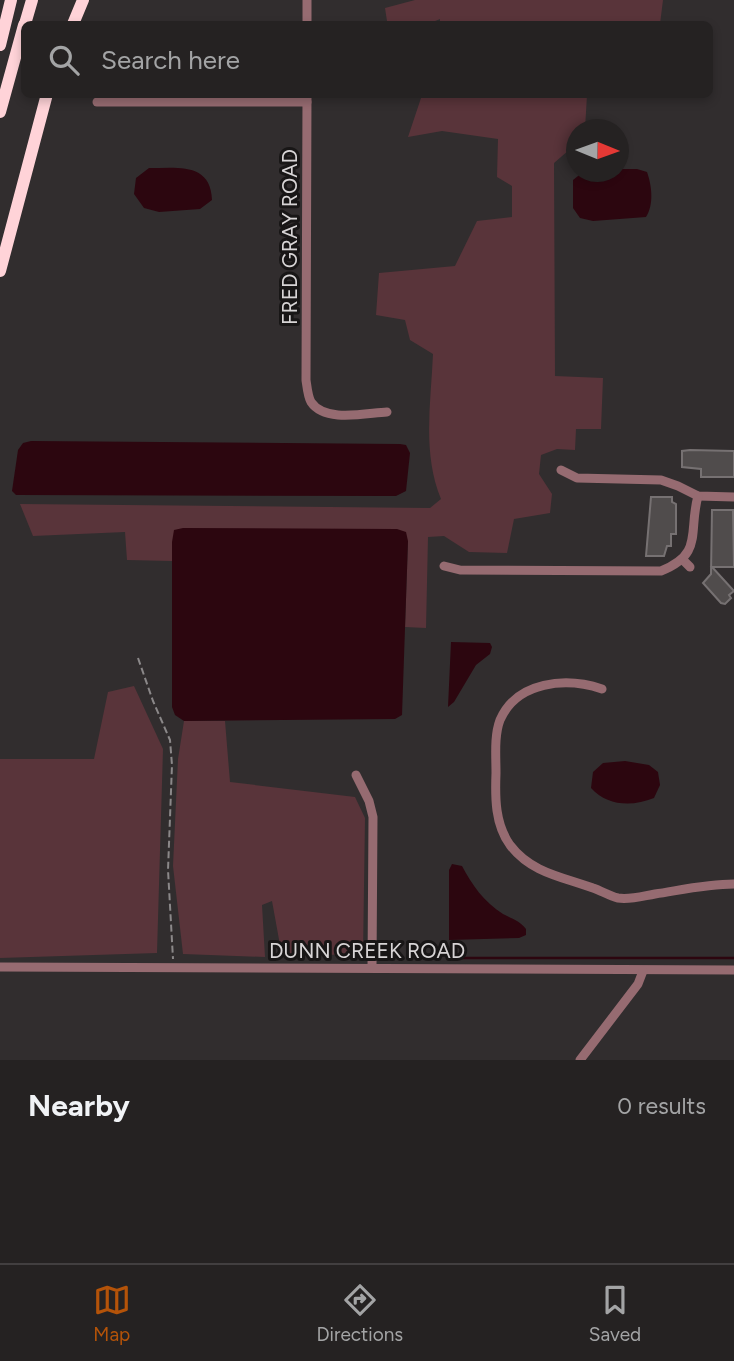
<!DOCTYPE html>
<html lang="en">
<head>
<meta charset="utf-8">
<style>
	body { margin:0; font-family:Figtree,sans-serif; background:#312f2f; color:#f1f3f6 }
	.compass { position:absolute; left:566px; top:119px; width:63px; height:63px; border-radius:50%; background:#252222; box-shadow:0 4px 10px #0003; rotate:91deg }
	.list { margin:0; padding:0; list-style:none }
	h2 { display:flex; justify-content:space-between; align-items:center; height:91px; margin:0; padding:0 28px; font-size:30px }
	h2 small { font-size:23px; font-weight:400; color:#a3a4a5 }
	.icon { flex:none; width:38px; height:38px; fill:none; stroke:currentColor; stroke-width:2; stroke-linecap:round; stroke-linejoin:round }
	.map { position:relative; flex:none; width:734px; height:1060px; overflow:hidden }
	.search { position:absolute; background:#252222; box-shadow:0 4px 10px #0003; left:21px; right:21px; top:21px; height:77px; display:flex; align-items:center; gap:18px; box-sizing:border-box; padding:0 24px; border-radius:10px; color:#a3a4a5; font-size:26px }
	.sheet { height:203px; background:#252222 }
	nav { display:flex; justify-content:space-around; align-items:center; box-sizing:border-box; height:98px; border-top:2px solid #423f40; background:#252222; font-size:19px; color:#a3a4a5 }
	nav a { display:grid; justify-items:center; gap:4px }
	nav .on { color:#b45309 }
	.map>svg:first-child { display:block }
	.green { fill:#59343a }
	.water { fill:#2c060f }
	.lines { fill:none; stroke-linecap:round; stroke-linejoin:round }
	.stream { stroke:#2c060f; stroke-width:2.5 }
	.building { fill:#504c4c; stroke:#767172; stroke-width:2 }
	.path { stroke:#8b8889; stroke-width:2; stroke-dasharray:7 3.5; stroke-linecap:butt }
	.minor { stroke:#966b71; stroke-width:9 }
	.highway { stroke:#ffd3d8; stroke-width:12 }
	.labels { text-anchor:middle; stroke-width:6; stroke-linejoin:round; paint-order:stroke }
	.street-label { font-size:21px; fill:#d7d4d5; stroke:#181616 }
</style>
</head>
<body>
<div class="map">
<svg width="734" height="1060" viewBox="0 0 734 1060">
	<rect width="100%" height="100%" fill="#312d2e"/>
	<g class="green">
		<path d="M415 0H663L660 24H440V19C424 26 403 28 387 21L385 8Z"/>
		<path d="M422 95H587L585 129 576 130V144L554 163 555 376 603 378 601 429H576L575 450 557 449 541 455 539 474 552 494 550 513 514 519 507 553 469 552 444 536 428 537 426 628 405 627 408 541 172 542V561L127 560 125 532 33 536 20 504 430 508 441 499C422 453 431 402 433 354L410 340 405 320 376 315 379 273 455 266 477 221 512 217V186L497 177 498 139 442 131 408 137Z"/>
		<polygon points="134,686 163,749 157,953 0,958 0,759 94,759 108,692"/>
		<polygon points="184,721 225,721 230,782 355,797 365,818 363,954 282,956 272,901 262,905 265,957 183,954 173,866 178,759"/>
	</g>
	<g class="water">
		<path d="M149 168C177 168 211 162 212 200L200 209 159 212 144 208 134 194 136 178Z"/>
		<path d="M619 169H637L647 172C652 186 654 205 646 217L593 221 580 218 573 208V180L583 172H618Z"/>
		<polygon points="31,441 400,444 406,445 410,453 406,491 396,496 16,495 12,491 18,450 23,443"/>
		<polygon points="183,528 397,529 406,532 408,541 402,715 395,719 184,721 175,715 172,707 172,542 174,530"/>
		<polygon points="451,642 490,643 492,647 490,654 476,665 454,702 448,707"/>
		<path d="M625 761 649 765 658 772 660 785 654 798C632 807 607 806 591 788L593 772 603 763Z"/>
		<path d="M452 864 462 866C472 885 484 902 503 914 512 919 519 920 526 929V935L519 938 449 940V870Z"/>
	</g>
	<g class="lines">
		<polyline class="stream" points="449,958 734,958"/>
	</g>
	<g class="building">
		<polygon points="690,450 734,451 734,477 701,477 701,469 682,467 682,451"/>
		<polygon points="651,497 672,497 672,502 676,504 676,534 671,534 671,546 667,546 664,556 646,556"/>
		<polygon points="712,510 733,510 734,567 712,567 734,591 729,595 731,598 725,604 721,603 703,583 711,574"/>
	</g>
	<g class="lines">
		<polyline class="path" points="138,658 153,701 170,740 172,765 168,870 173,959"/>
		<g class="minor">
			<polyline points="307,24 307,0"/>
			<path d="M307 94 306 380C307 387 308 397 311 402 325 423 366 413 387 412"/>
			<polyline points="97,102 307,102"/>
			<polyline points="561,470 577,478 661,480 678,486 698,496 734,497"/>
			<polyline points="683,560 690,567"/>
			<path d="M444 566 460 570 661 571C704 554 688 532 698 496"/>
			<path d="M602 689C566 677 517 681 500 720 494 736 496 756 496 773 495 798 495 824 510 845 531 873 563 877 593 888 602 891 609 896 618 898 630 900 643 896 655 894 681 890 707 884 734 884"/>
			<polyline points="356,775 369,801 373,817 372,968"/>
			<polyline points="0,967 734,970"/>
			<polyline points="580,1060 638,984 643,971"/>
		</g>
		<g class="highway">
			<polyline points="25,24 32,0"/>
			<polyline points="73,24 83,0"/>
			<polyline points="0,45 11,0"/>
			<polyline points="0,112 24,25"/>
			<polyline points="0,271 47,94"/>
		</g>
	</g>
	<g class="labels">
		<g class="street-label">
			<text transform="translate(290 237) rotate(-90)" y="7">FRED GRAY ROAD</text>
			<text x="367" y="958">DUNN CREEK ROAD</text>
		</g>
	</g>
</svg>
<svg class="compass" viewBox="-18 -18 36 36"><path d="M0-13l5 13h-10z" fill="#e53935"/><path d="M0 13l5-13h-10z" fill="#a3a4a5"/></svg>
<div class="search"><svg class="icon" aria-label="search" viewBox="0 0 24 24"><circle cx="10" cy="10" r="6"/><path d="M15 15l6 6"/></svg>Search here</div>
</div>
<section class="sheet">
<h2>Nearby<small>0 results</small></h2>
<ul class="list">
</ul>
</section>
<nav>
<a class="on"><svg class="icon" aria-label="map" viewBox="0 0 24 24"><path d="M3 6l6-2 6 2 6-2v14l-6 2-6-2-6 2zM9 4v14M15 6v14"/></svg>Map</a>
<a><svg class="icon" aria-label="directions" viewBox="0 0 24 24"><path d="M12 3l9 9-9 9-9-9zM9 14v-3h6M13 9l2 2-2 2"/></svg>Directions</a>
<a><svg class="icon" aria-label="saved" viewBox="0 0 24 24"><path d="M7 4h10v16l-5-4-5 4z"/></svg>Saved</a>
</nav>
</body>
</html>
